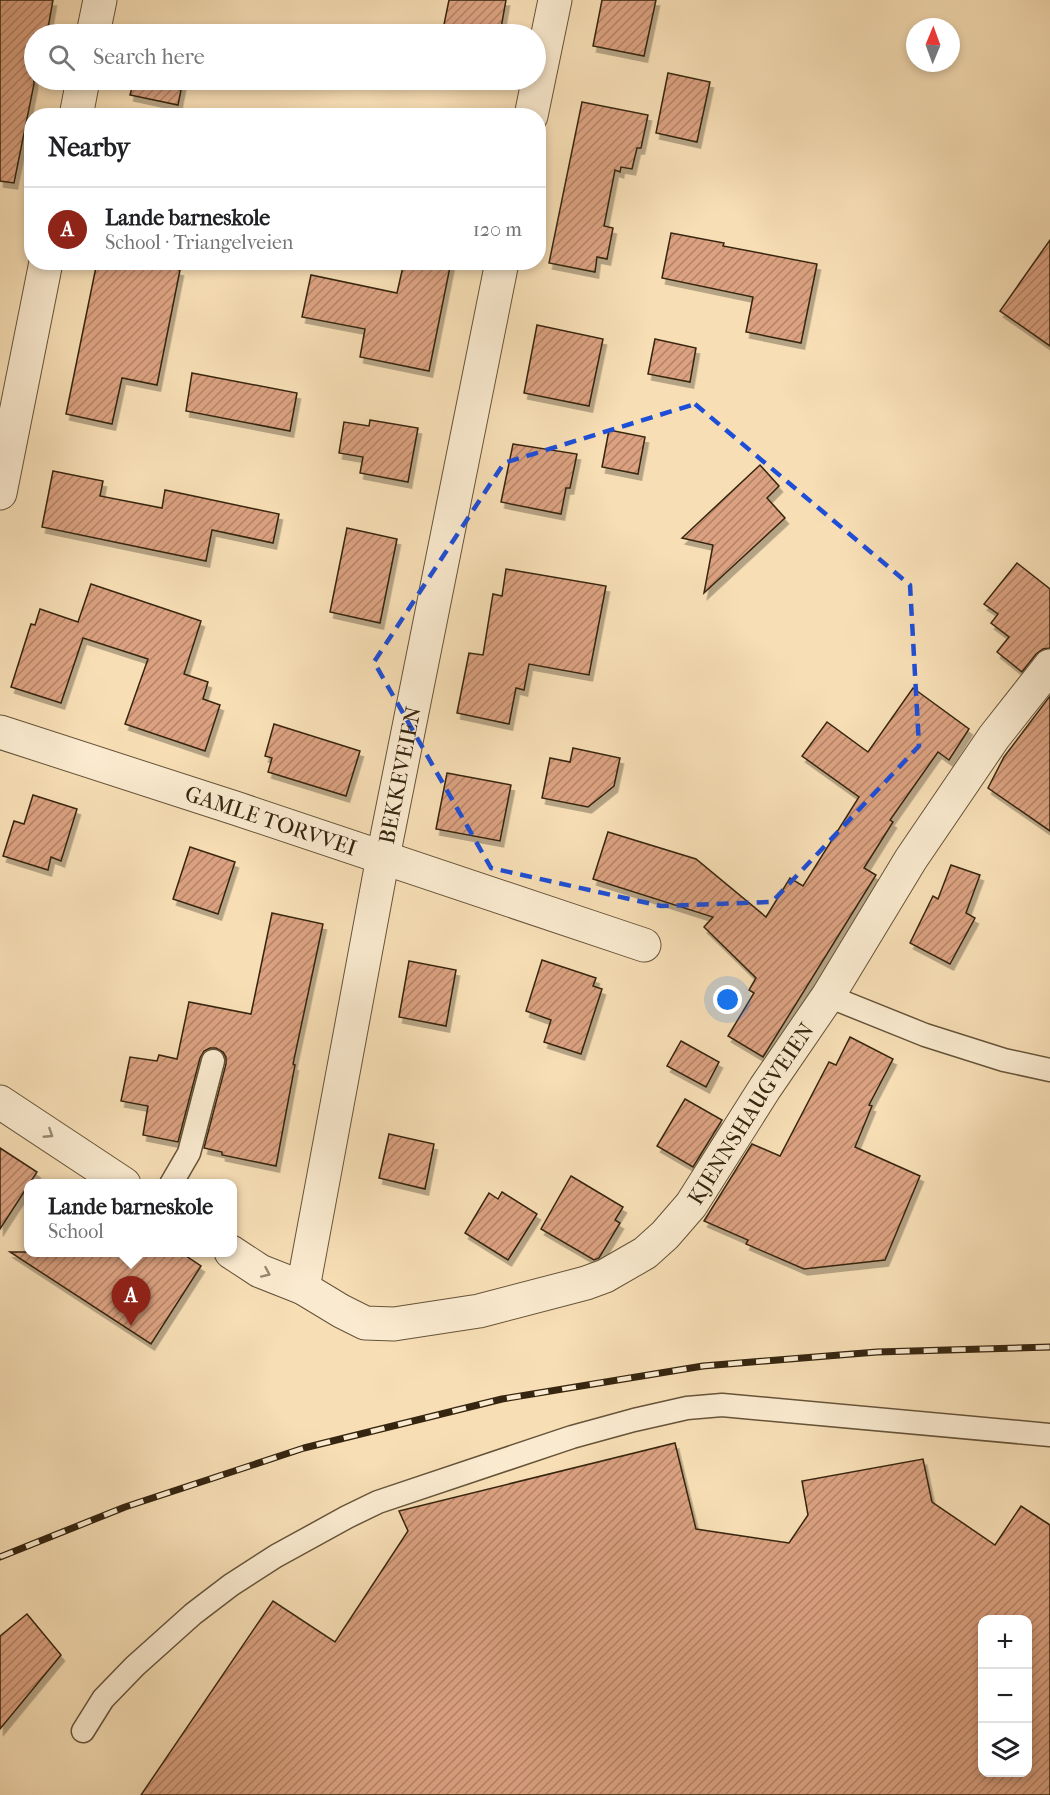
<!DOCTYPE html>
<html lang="en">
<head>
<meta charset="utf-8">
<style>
	body { margin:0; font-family:"IM FELL French Canon",serif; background:#f2f2f2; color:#202124 }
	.controls { position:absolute; right:18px; bottom:18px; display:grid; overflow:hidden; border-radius:12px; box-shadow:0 3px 9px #0003 }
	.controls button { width:54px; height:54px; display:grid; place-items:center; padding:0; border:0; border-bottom:2px solid #e0e0e0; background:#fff; color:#202124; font:30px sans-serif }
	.compass { position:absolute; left:906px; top:18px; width:54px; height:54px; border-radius:50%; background:#fff; box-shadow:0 3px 9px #0003; rotate:1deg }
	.you { position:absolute; left:728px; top:1000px; width:21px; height:21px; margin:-15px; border:4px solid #fff; border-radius:50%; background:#1a73e8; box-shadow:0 0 0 9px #1a73e833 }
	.badge { display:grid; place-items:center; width:39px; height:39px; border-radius:50%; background:#8f2418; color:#fff; font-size:20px; font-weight:700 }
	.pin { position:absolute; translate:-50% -50px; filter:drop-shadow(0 2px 3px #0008) }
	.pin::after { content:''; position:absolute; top:32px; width:21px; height:18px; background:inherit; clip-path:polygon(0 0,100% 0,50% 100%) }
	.popup { position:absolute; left:24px; top:1179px; width:213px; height:78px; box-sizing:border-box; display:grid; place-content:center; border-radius:12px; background:#fff; filter:drop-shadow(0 2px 4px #0005); font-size:20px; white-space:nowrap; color:#757577 }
	.popup b { font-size:22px; color:#202124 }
	.popup::after { content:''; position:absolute; left:50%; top:100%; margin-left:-12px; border:12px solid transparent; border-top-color:#fff }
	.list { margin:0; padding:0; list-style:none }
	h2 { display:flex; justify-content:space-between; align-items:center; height:78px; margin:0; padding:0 24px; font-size:26px }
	h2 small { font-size:20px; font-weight:400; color:#757577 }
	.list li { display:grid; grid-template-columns:39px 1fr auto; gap:18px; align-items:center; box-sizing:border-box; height:84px; padding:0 24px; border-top:2px solid #e0e0e0 }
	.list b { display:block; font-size:22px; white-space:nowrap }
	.list p { margin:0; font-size:20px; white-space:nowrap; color:#757577 }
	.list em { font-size:20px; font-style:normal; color:#757577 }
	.icon { flex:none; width:33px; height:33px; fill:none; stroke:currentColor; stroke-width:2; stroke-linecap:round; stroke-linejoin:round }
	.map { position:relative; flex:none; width:1050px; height:1795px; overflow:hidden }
	.search { position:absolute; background:#fff; box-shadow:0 3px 9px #0003; left:24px; top:24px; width:522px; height:66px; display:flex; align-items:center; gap:15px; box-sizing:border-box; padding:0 21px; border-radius:33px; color:#757577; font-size:22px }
	.panel { position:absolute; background:#fff; box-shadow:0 3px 9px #0003; left:24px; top:108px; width:522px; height:162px; border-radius:24px }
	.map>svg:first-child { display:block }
	.building { fill:url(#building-hatch); stroke:#362510; stroke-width:1.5; fill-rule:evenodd; filter:url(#shadow) }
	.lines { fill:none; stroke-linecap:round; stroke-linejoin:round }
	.lane-casing { stroke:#665339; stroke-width:25 }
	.street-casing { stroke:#665339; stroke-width:35 }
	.lane { stroke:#faeacf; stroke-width:22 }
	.street { stroke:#faeacf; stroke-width:33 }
	.rail-casing { stroke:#362510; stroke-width:7 }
	.rail { stroke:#faeacf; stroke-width:4.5; stroke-dasharray:14; stroke-linecap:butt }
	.oneway { stroke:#988870 }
	.marked { fill:none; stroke:#1d4ed8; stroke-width:4.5; stroke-dasharray:12 8; stroke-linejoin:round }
	.labels { text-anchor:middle; stroke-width:4.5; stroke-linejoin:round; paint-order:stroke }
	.street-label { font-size:22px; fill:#362510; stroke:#faeacf }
</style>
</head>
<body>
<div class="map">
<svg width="1050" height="1795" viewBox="0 0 1050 1795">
	<defs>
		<pattern id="building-hatch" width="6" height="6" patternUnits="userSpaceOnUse" patternTransform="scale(1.5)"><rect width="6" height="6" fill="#dba180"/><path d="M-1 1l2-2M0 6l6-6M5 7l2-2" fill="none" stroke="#b28367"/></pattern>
		<filter id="shadow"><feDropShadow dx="3.5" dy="6" stdDeviation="0" flood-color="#0004"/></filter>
	</defs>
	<rect width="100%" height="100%" fill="#f7deb5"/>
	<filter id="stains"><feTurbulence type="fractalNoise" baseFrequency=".00333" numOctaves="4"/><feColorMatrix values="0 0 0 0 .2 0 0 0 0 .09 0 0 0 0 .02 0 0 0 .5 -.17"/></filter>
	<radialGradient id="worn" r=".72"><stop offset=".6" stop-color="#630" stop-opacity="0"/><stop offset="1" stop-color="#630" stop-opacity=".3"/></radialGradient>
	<g class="building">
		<polygon points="0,0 53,0 47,34 34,34 34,84 14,183 0,181"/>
		<polygon points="449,0 506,0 500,34 442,34"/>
		<polygon points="602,0 656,0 644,56 593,46"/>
		<polygon points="144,27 182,34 143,34"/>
		<polygon points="668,73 710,82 697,142 656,133"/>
		<polygon points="134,80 183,80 178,105 130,95"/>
		<polygon points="582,102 648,115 641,148 637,148 632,169 621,167 620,172 615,170 604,226 613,228 607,259 597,257 595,272 549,263"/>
		<polygon points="671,233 724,243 723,246 817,264 801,343 746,332 753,297 662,278"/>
		<polygon points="1050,240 1050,346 1000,311"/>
		<polygon points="97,262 143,262 180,270 157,385 122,378 112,424 66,414"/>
		<polygon points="404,262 451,262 429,371 360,357 365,329 302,317 311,275 397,293"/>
		<polygon points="537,325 603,339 589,406 524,393"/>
		<polygon points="655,339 696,348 690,382 648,374"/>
		<polygon points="192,373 297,393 290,431 186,411"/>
		<polygon points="370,420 418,428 408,482 360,473 363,457 339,453 344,422 369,426"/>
		<polygon points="609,430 645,437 638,474 602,467"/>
		<polygon points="513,444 577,454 570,488 566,488 561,514 501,502"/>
		<polygon points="760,465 779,486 767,498 785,518 704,593 713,545 682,538"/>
		<polygon points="53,471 103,481 100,496 162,508 165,490 279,514 273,543 212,530 206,561 42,527"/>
		<polygon points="347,528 397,539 380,623 330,612"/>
		<polygon points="1017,563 1050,589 1050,648 1043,649 1036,654 1022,672 997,652 1009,637 991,623 998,614 984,604"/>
		<polygon points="506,569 606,586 589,675 529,664 524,690 516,688 509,724 457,713 469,653 483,655 493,594 502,596"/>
		<polygon points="91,584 201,621 184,674 208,682 203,699 220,705 205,751 125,724 148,659 83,638 61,703 11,687 31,624 35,625 40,609 78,622"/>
		<polygon points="913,688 969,729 949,760 938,752 890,820 893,822 864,868 876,875 763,1057 728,1036 754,993 749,990 756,978 704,927 713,917 593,879 608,832 696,859 766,917 790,878 803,886 859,797 802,756 827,722 868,752"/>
		<polygon points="1050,696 1050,831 988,788 1004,757"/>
		<polygon points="274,724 360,751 346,796 268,772 272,758 265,756"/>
		<polygon points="573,748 620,758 614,786 588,807 542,798 550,758 570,762"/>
		<polygon points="447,773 511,785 500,841 436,829"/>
		<polygon points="33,795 77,809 61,861 51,857 48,870 3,856 14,821 24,824"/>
		<polygon points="190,847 235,862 218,914 173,899"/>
		<polygon points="951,865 980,875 966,913 975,918 950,964 910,943 933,896 938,899"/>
		<polygon points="272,913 323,924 293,1064 295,1065 276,1166 222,1155 222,1152 204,1148 226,1064 226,1057 223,1052 216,1048 210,1048 204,1051 200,1058 178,1142 143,1135 148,1106 121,1101 130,1057 157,1061 159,1055 177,1059 189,1002 251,1014"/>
		<polygon points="542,960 596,978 593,986 602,989 581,1054 544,1042 551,1020 526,1011"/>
		<polygon points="409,961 456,970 446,1026 399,1017"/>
		<polygon points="850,1037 893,1059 869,1105 872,1106 855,1147 920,1176 885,1260 804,1269 746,1244 748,1240 704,1221 752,1144 780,1156 829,1062 836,1065"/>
		<polygon points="681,1041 719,1062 706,1087 667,1066"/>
		<polygon points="685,1099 722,1120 693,1167 657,1146"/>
		<polygon points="389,1134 434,1144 425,1189 379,1178"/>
		<polygon points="0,1148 37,1172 0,1229"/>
		<polygon points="571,1176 623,1207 615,1220 620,1223 599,1258 594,1260 541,1229"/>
		<polygon points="502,1192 537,1214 508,1260 465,1233 489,1193 498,1199"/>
		<polygon points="10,1252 180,1252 201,1266 151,1344"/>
		<path d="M675 1443 696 1529 789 1543 808 1515 802 1481 923 1459 932 1502 995 1545 1021 1506 1050 1525V1795H141L273 1601 335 1642 408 1531 399 1511ZM982 1620H1028V1773H982Z"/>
		<polygon points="27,1614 61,1655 0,1729 0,1636"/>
	</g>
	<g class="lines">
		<g class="lane-casing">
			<g id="lane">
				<polyline points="828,996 925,1035 1004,1060 1050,1070"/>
				<polyline points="171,1184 189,1153 213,1061"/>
				<polyline points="83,1731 103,1699 135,1666 193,1614 231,1585 276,1556 347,1517 378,1502 572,1437 634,1420 687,1408 722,1405 1050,1435"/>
			</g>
		</g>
		<g class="street-casing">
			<g id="street">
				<polyline points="93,34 100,0"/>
				<polyline points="76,116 83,80"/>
				<polyline points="531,116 555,0"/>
				<polyline points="0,493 46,262"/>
				<path id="s1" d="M0 732 238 809 644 945"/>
				<polyline points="0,1102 124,1184"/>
				<path id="s2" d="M231 1252 260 1271 303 1288 341 1311 365 1323 394 1324 479 1311 586 1283 605 1276 645 1253 665 1235 691 1205 765 1088 828 996 911 859 994 737 1050 666"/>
				<path id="s3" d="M303 1288 383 857 502 262"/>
			</g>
		</g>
		<use href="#lane" class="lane"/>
		<use href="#street" class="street"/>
		<g class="rail-casing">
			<polyline id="rail" points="0,1557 125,1507 304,1448 502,1399 703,1366 877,1352 1050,1347"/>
		</g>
		<use href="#rail" class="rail"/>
	</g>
	<defs><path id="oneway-chevron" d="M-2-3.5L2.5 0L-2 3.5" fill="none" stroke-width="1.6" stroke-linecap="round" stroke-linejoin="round" transform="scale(1.5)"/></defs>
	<g class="oneway">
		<use href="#oneway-chevron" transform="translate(49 1134) rotate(33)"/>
		<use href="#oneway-chevron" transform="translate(266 1273) rotate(24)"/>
	</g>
	<path class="marked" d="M695 404 910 585 919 746 772 902 661 906 491 868 374 662 504 463Z"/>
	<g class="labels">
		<g class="street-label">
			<text dy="8" stroke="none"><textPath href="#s3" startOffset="522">BEKKEVEIEN</textPath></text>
			<text dy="8" stroke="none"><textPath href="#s1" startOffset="285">GAMLE TORVVEI</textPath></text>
			<text dy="8" stroke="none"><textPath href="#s2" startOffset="620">KJENNSHAUGVEIEN</textPath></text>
		</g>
	</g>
	<rect width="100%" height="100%" filter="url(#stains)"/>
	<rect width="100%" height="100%" fill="url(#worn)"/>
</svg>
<div class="controls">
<button>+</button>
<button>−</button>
<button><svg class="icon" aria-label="layers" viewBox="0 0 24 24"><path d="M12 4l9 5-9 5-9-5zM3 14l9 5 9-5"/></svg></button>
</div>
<svg class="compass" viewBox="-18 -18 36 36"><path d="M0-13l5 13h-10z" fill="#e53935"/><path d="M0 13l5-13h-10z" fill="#757577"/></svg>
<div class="you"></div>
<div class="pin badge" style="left:131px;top:1326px">A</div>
<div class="popup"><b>Lande barneskole</b>School</div>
<div class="search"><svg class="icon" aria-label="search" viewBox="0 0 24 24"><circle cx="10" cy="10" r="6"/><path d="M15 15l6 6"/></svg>Search here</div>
<section class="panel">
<h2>Nearby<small></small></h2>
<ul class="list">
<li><span class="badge">A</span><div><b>Lande barneskole</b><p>School · Triangelveien</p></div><em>120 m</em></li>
</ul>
</section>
</div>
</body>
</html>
